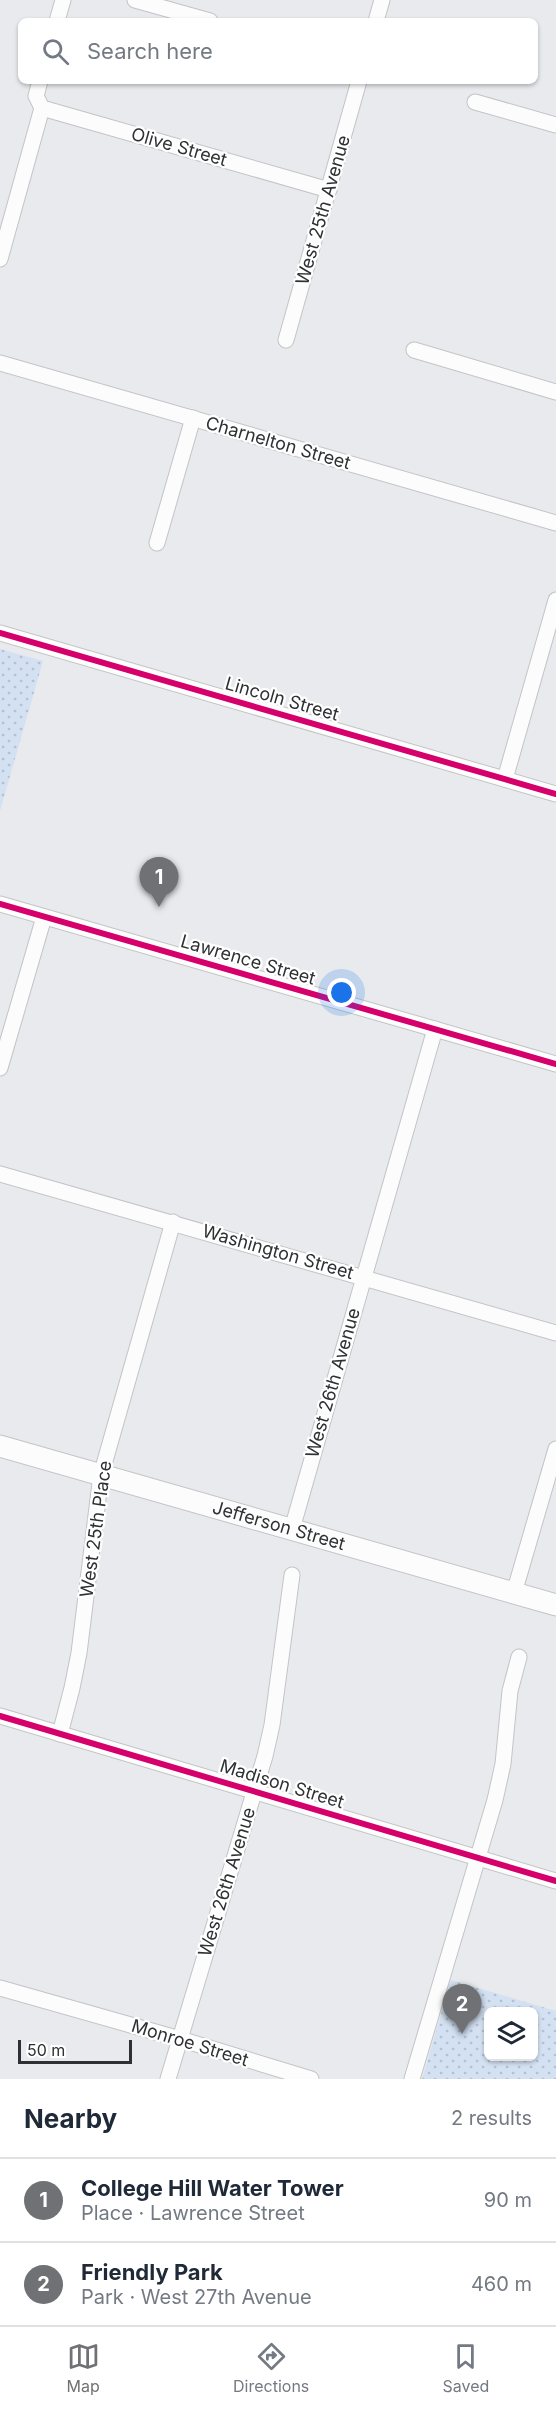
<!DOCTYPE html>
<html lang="en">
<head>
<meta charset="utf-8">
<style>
	body { margin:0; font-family:Inter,sans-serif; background:#f2f2f3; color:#1f2937 }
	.controls { position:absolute; right:18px; bottom:18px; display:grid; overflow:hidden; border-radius:9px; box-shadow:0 2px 4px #0004 }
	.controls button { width:54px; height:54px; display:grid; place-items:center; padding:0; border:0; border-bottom:2px solid #e0e1e3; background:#fff; color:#1f2937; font:30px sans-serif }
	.scale { position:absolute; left:18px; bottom:15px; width:114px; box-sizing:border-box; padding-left:6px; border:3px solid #2f3033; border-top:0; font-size:16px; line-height:21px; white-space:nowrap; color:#2f3033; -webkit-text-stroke:4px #fff; paint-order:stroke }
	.you { position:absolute; left:342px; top:993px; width:21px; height:21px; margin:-15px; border:4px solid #fff; border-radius:50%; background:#1a73e8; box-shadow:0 0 0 9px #1a73e833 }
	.badge { display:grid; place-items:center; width:39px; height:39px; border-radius:50%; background:#707174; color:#fff; font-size:20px; font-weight:700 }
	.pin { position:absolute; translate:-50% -50px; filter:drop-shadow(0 2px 3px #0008) }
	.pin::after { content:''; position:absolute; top:32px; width:21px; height:18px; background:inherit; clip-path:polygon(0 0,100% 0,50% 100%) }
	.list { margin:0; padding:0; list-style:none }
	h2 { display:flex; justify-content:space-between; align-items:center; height:78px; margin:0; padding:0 24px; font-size:26px }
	h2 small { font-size:20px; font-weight:400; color:#747a83 }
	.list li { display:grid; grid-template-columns:39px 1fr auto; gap:18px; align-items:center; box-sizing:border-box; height:84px; padding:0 24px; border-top:2px solid #e0e1e3 }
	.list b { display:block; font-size:22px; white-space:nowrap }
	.list p { margin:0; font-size:20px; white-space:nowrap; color:#747a83 }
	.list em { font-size:20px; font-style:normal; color:#747a83 }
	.icon { flex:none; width:33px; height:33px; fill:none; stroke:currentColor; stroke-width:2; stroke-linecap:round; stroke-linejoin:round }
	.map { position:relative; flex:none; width:556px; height:2079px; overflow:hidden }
	.search { position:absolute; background:#fff; box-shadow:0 2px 4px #0004; left:18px; right:18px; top:18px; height:66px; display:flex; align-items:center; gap:15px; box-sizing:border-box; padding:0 21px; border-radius:9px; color:#747a83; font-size:22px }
	.sheet { height:246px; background:#fff }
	nav { display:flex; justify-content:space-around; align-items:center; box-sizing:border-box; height:84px; border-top:2px solid #e0e1e3; background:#fff; font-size:16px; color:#747a83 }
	nav a { display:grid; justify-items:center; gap:3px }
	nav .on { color:#707174 }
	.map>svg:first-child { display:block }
	.park { fill:url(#park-dots); fill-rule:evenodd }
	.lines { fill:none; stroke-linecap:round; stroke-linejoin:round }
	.street-casing { stroke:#c2c4c6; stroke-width:17 }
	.secondary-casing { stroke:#c2c4c6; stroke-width:23 }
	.street { stroke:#fcfcfc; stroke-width:15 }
	.secondary { stroke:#fcfcfc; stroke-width:21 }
	.cycleway-casing { stroke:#fff; stroke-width:10 }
	.cycleway { stroke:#d6006c; stroke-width:6 }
	.labels { text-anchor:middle; stroke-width:4.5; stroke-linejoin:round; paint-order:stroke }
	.street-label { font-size:18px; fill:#2f3033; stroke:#fff }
</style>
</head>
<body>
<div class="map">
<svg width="556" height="2079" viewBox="0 0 556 2079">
	<defs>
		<pattern id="park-dots" width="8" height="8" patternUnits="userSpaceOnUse" patternTransform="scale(1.5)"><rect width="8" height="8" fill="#d3e1f2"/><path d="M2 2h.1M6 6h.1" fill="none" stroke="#b5c1d0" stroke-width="1.8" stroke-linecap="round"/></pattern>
	</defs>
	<rect width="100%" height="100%" fill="#e8eaed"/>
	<g class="park">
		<polygon points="0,649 43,661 0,811"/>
		<path d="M451 1980 556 2011V2079H422ZM488 2012H534V2056H488Z"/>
	</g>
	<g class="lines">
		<g class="street-casing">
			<g id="street">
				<polyline points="135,0 210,21"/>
				<polyline points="57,21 63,0"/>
				<polyline points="376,21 382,0"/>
				<polyline points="40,81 36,96 42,108 329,190"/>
				<polyline points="475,102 556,125"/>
				<polyline points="0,259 42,108"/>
				<polyline points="286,340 359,81"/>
				<polyline points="414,350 556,392"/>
				<polyline points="0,363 556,523"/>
				<polyline points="157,543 193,418"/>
				<polyline points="0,633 556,794"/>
				<polyline points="505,779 556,600"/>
				<polyline points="0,904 556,1064"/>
				<polyline points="0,1068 44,917"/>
				<polyline points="0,1174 556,1333"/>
				<polyline points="292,1529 435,1029"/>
				<polyline points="514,1593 556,1449"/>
				<polyline points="0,1716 556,1881"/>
				<polyline points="60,1734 72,1688 79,1653 101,1475 173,1222"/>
				<polyline points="0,1988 180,2039 311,2079"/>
				<polyline points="168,2079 265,1756 272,1725 292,1575"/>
				<polyline points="412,2079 495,1800 503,1764 510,1691 519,1657"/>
			</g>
		</g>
		<g class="secondary-casing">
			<g id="secondary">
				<path id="s1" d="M0 1446 556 1605"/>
			</g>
		</g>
		<use href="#street" class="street"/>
		<use href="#secondary" class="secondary"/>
		<g class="cycleway-casing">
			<g id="cycleway">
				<polyline points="0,633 556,794"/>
				<polyline points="0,904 556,1064"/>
				<polyline points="0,1716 556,1881"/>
			</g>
		</g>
		<use href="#cycleway" class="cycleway"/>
	</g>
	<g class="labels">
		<g class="street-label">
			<text transform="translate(179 147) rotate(16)" y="6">Olive Street</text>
			<text transform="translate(323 210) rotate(-74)" y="6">West 25th Avenue</text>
			<text transform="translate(278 443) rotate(16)" y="6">Charnelton Street</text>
			<text transform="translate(282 699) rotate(16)" y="6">Lincoln Street</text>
			<text transform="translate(248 960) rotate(16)" y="6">Lawrence Street</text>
			<text transform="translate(278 1252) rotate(16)" y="6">Washington Street</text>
			<text transform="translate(333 1383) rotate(-74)" y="6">West 26th Avenue</text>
			<text dy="6" stroke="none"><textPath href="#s1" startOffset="290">Jefferson Street</textPath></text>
			<text transform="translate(96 1529) rotate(-82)" y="6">West 25th Place</text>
			<text transform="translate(282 1784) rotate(17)" y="6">Madison Street</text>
			<text transform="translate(227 1882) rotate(-73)" y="6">West 26th Avenue</text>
			<text transform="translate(190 2043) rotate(17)" y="6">Monroe Street</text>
		</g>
	</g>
</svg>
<div class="controls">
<button><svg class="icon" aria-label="layers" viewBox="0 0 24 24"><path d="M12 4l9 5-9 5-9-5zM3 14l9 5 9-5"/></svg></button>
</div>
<div class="scale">50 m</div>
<div class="you"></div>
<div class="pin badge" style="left:159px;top:907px">1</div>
<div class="pin badge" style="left:462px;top:2034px">2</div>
<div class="search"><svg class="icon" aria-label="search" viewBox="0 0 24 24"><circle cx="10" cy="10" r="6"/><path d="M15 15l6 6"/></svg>Search here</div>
</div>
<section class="sheet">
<h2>Nearby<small>2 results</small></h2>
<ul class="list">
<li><span class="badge">1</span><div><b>College Hill Water Tower</b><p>Place · Lawrence Street</p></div><em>90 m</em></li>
<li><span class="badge">2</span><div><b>Friendly Park</b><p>Park · West 27th Avenue</p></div><em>460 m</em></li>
</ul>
</section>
<nav>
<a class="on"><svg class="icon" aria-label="map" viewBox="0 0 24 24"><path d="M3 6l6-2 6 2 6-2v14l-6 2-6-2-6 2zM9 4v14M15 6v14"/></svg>Map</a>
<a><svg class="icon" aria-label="directions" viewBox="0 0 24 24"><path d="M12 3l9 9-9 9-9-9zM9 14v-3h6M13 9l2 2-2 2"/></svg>Directions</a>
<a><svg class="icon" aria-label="saved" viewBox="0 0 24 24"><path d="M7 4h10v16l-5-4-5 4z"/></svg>Saved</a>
</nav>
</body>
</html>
